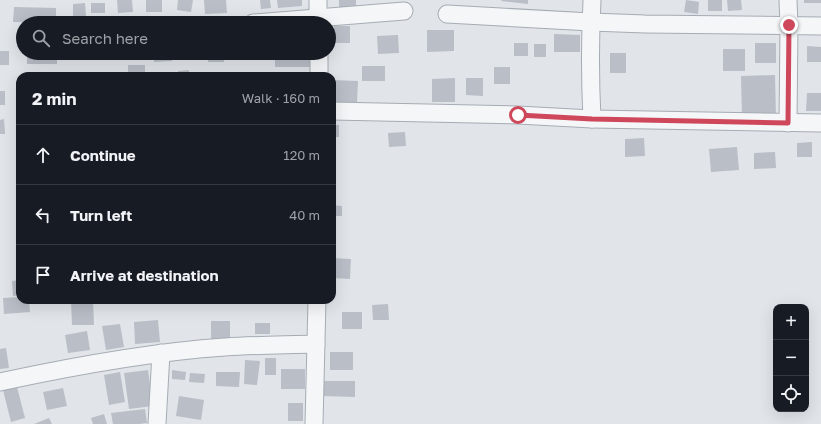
<!DOCTYPE html>
<html lang="en">
<head>
<meta charset="utf-8">
<style>
	body { margin:0; font-family:"Golos Text",sans-serif; background:#20242c; color:#f1f3f6 }
	.controls { position:absolute; right:12px; bottom:12px; display:grid; overflow:hidden; border-radius:8px; box-shadow:0 4px 16px #0002 }
	.controls button { width:36px; height:36px; display:grid; place-items:center; padding:0; border:0; border-bottom:1px solid #363941; background:#171b24; color:#f1f3f6; font:20px sans-serif }
	.stop { position:absolute; width:12px; height:12px; margin:-9px; border:3px solid #ce475a; border-radius:50%; background:#fff }
	.stop.end { background:#ce475a; border-color:#fff; box-shadow:0 1px 4px #0008 }
	.list { margin:0; padding:0; list-style:none }
	h2 { display:flex; justify-content:space-between; align-items:center; height:52px; margin:0; padding:0 16px; font-size:17px }
	h2 small { font-size:13px; font-weight:400; color:#9ea1a6 }
	.list li { display:grid; grid-template-columns:26px 1fr auto; gap:12px; align-items:center; box-sizing:border-box; height:60px; padding:0 16px; border-top:1px solid #363941 }
	.list b { display:block; font-size:15px; white-space:nowrap }
	.list em { font-size:13px; font-style:normal; color:#9ea1a6 }
	.icon { flex:none; width:22px; height:22px; fill:none; stroke:currentColor; stroke-width:2; stroke-linecap:round; stroke-linejoin:round }
	.map { position:relative; flex:none; width:821px; height:424px; overflow:hidden }
	.search { position:absolute; background:#171b24; box-shadow:0 4px 16px #0002; left:16px; top:16px; width:320px; height:44px; display:flex; align-items:center; gap:10px; box-sizing:border-box; padding:0 14px; border-radius:22px; color:#9ea1a6; font-size:15px }
	.panel { position:absolute; background:#171b24; box-shadow:0 4px 16px #0002; left:16px; top:72px; width:320px; height:232px; border-radius:12px }
	.map>svg:first-child { display:block }
	.building { fill:#b9bec7 }
	.lines { fill:none; stroke-linecap:round; stroke-linejoin:round }
	.street-casing { stroke:#a6acb4; stroke-width:19 }
	.street { stroke:#f4f6f8; stroke-width:17 }
	.route { stroke:#ce475a; stroke-width:5 }
</style>
</head>
<body>
<div class="map">
<svg width="821" height="424" viewBox="0 0 821 424">
	<rect width="100%" height="100%" fill="#e1e5ea"/>
	<g class="building">
		<polygon points="117,0 132,0 133,12 118,13"/>
		<rect x="146" y="0" width="16" height="12"/>
		<polygon points="178,0 193,0 191,12 177,10"/>
		<polygon points="204,0 226,0 227,13 205,14"/>
		<polygon points="260,0 270,0 271,8 261,9"/>
		<polygon points="277,0 302,0 302,6 278,8"/>
		<polygon points="339,0 356,0 356,9 339,10"/>
		<polygon points="502,0 528,0 528,4 501,1"/>
		<polygon points="686,0 699,2 698,14 684,12"/>
		<rect x="708" y="0" width="14" height="11"/>
		<polygon points="727,0 741,0 742,10 728,11"/>
		<rect x="804" y="0" width="17" height="3"/>
		<polygon points="85,3 86,17 73,17 73,4"/>
		<rect x="91" y="3" width="14" height="10"/>
		<polygon points="14,7 56,8 56,23 13,22"/>
		<polygon points="89,18 101,18 100,23 88,23"/>
		<rect x="118" y="18" width="17" height="5"/>
		<rect x="334" y="26" width="16" height="17"/>
		<polygon points="427,30 454,30 454,51 427,52"/>
		<polygon points="554,34 580,35 580,52 554,52"/>
		<polygon points="398,35 399,53 378,54 377,36"/>
		<rect x="514" y="43" width="14" height="13"/>
		<rect x="755" y="43" width="21" height="20"/>
		<rect x="534" y="44" width="12" height="13"/>
		<polygon points="807,46 821,47 821,62 807,62"/>
		<rect x="723" y="49" width="22" height="22"/>
		<rect x="0" y="51" width="9" height="14"/>
		<rect x="27" y="53" width="30" height="11"/>
		<polygon points="154,53 172,53 172,61 154,62"/>
		<polygon points="179,53 189,53 189,58 179,59"/>
		<rect x="208" y="53" width="16" height="9"/>
		<rect x="275" y="53" width="35" height="14"/>
		<rect x="610" y="53" width="16" height="20"/>
		<rect x="128" y="65" width="17" height="11"/>
		<rect x="362" y="66" width="23" height="15"/>
		<rect x="494" y="67" width="16" height="17"/>
		<polygon points="189,70 189,76 179,76 178,71"/>
		<polygon points="775,75 776,117 742,118 741,76"/>
		<polygon points="455,78 455,102 432,102 432,79"/>
		<polygon points="466,78 483,78 483,96 466,95"/>
		<polygon points="332,80 358,81 357,103 332,103"/>
		<rect x="0" y="91" width="5" height="14"/>
		<polygon points="807,93 821,93 821,111 806,111"/>
		<polygon points="4,119 5,134 0,134 0,120"/>
		<rect x="332" y="125" width="7" height="12"/>
		<polygon points="405,132 406,146 389,147 388,133"/>
		<polygon points="644,138 645,156 625,157 625,139"/>
		<polygon points="812,142 812,157 797,157 797,143"/>
		<polygon points="737,147 739,170 711,172 709,149"/>
		<polygon points="775,152 776,168 754,169 754,153"/>
		<polygon points="332,205 342,206 342,216 332,216"/>
		<polygon points="332,258 351,259 350,279 332,278"/>
		<polygon points="20,280 20,295 13,296 12,281"/>
		<polygon points="20,297 20,300 29,300 30,312 4,314 3,298"/>
		<polygon points="71,300 93,300 94,325 72,325"/>
		<polygon points="388,304 389,320 373,320 372,305"/>
		<rect x="342" y="312" width="20" height="17"/>
		<polygon points="158,320 160,342 135,344 134,322"/>
		<rect x="211" y="321" width="19" height="19"/>
		<rect x="255" y="323" width="15" height="11"/>
		<polygon points="120,324 124,347 106,350 102,326"/>
		<polygon points="87,331 90,350 68,353 65,335"/>
		<polygon points="6,348 9,368 0,369 0,349"/>
		<rect x="330" y="352" width="23" height="18"/>
		<rect x="265" y="358" width="11" height="17"/>
		<polygon points="245,360 260,361 257,385 244,384"/>
		<rect x="281" y="369" width="24" height="20"/>
		<polygon points="148,370 153,406 129,409 124,373"/>
		<polygon points="172,370 186,372 185,380 172,379"/>
		<polygon points="120,372 125,402 109,405 104,375"/>
		<polygon points="216,372 240,372 239,387 216,386"/>
		<polygon points="190,373 205,374 204,383 189,382"/>
		<polygon points="322,381 355,381 355,397 322,396"/>
		<polygon points="17,387 25,418 11,422 3,390"/>
		<polygon points="63,388 67,406 47,410 43,392"/>
		<polygon points="179,396 204,400 201,420 176,416"/>
		<rect x="288" y="403" width="15" height="18"/>
		<polygon points="145,409 147,423 139,424 113,424 111,413"/>
		<polygon points="104,414 107,424 93,424 91,418"/>
		<polygon points="49,418 52,424 34,424"/>
	</g>
	<g class="lines">
		<g class="street-casing">
			<g id="street">
				<polyline points="318,0 318,23"/>
				<polyline points="447,14 591,22 645,24 821,26"/>
				<polyline points="253,23 404,11"/>
				<polyline points="319,53 319,76"/>
				<polyline points="332,111 518,115 592,119 821,123"/>
				<path d="M592 119C590 80 590 39 592 0"/>
				<polyline points="788,123 789,25 788,0"/>
				<path d="M0 382C74 366 149 352 225 347 255 345 286 345 316 344"/>
				<polyline points="157,424 161,353"/>
				<polyline points="314,424 317,300"/>
			</g>
		</g>
		<use href="#street" class="street"/>
	</g>
	<g class="lines">
		<polyline class="route" points="518,115 592,119 788,123 789,25"/>
	</g>
</svg>
<div class="controls">
<button>+</button>
<button>−</button>
<button><svg class="icon" aria-label="locate" viewBox="0 0 24 24"><circle cx="12" cy="12" r="6"/><path d="M12 2v4M12 18v4M2 12h4M18 12h4"/></svg></button>
</div>
<div class="stop" style="left:518px;top:115px"></div>
<div class="stop end" style="left:789px;top:25px"></div>
<div class="search"><svg class="icon" aria-label="search" viewBox="0 0 24 24"><circle cx="10" cy="10" r="6"/><path d="M15 15l6 6"/></svg>Search here</div>
<section class="panel">
<h2>2 min<small>Walk · 160 m</small></h2>
<ul class="list">
<li><svg class="icon" aria-label="ahead" viewBox="0 0 24 24"><path d="M12 20V5M6 11l6-6 6 6"/></svg><div><b>Continue</b></div><em>120 m</em></li>
<li><svg class="icon" aria-label="left" viewBox="0 0 24 24"><path d="M17 20v-9H6M10 6l-5 5 5 5"/></svg><div><b>Turn left</b></div><em>40 m</em></li>
<li><svg class="icon" aria-label="arrive" viewBox="0 0 24 24"><path d="M6 21V4h12l-3 4 3 4H6"/></svg><div><b>Arrive at destination</b></div></li>
</ul>
</section>
</div>
</body>
</html>
